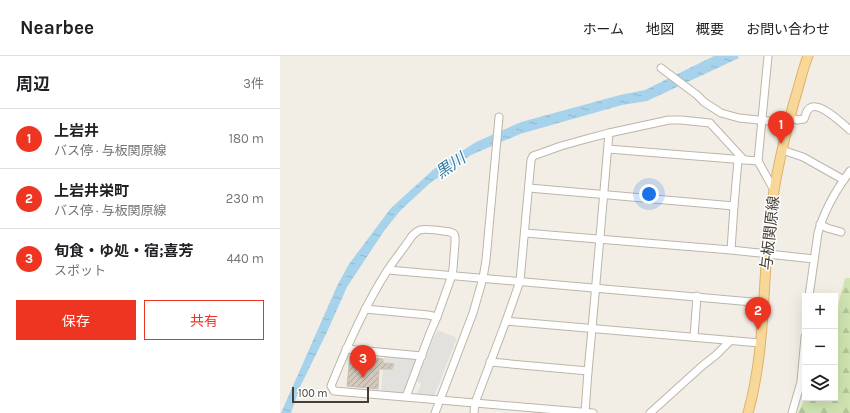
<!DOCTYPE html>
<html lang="ja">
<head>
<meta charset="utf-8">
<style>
	body { margin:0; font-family:Karla,"Noto Sans JP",sans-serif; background:#f2f2f2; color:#202124 }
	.controls { position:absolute; right:12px; bottom:12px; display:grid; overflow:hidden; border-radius:0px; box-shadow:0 4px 16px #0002 }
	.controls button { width:36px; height:36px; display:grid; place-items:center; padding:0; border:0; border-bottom:1px solid #e0e0e0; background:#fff; color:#202124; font:20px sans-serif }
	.scale { position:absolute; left:12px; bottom:10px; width:77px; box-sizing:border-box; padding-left:4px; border:2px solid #443e36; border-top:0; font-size:11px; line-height:14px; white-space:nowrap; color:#443e36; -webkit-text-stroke:3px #fff; paint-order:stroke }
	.you { position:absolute; left:369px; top:138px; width:14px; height:14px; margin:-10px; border:3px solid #fff; border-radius:50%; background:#1a73e8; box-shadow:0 0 0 6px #1a73e833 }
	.badge { display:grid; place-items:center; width:26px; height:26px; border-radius:50%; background:#ed3522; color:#fff; font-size:13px; font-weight:700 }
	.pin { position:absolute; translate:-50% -33px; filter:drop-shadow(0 1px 2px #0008) }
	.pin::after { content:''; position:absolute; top:21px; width:14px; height:12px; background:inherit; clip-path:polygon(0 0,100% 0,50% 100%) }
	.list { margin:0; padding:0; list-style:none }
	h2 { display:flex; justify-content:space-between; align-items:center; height:52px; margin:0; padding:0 16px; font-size:17px }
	h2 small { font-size:13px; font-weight:400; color:#757577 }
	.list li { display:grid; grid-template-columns:26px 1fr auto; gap:12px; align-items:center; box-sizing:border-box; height:60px; padding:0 16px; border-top:1px solid #e0e0e0 }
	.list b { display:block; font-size:15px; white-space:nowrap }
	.list p { margin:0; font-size:13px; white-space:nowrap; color:#757577 }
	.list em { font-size:13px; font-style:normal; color:#757577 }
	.actions { display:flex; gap:8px; padding:12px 16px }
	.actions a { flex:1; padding:9px 0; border:1px solid #ed3522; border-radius:0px; text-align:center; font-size:14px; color:#ed3522 }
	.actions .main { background:#ed3522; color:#fff }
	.icon { flex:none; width:22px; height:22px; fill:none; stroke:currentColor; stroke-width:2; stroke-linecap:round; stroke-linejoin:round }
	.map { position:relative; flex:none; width:570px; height:357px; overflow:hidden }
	header { display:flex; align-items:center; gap:24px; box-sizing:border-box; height:56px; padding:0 20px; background:#fff; border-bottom:1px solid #e0e0e0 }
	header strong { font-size:19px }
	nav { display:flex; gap:22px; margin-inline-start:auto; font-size:14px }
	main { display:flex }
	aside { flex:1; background:#fff }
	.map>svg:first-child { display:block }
	.forest { fill:url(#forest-firs) }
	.parking { fill:#e3e1de }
	.water { fill:url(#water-ripples) }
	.building { fill:url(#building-hatch); stroke:#cdc0b0 }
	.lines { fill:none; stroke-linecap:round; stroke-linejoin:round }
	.minor-casing { stroke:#bdb5a9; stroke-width:9 }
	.major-casing { stroke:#dcb36a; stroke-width:11 }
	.minor { stroke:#fff; stroke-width:7 }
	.major { stroke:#f8d899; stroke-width:9 }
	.labels { text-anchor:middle; stroke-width:3; stroke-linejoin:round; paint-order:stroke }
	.street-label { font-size:15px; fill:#443e36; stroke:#fff }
	.water-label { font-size:16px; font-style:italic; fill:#347aa1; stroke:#fff }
</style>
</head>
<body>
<header>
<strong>Nearbee</strong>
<nav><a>ホーム</a><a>地図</a><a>概要</a><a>お問い合わせ</a></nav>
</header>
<main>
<aside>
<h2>周辺<small>3件</small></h2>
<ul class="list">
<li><span class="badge">1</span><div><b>上岩井</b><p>バス停 · 与板関原線</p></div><em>180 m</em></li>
<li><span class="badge">2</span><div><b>上岩井栄町</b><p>バス停 · 与板関原線</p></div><em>230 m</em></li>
<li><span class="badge">3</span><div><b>旬食・ゆ処・宿;喜芳</b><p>スポット</p></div><em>440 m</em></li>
</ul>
<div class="actions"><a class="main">保存</a><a>共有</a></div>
</aside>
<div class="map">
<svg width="570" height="357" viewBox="0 0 570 357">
	<defs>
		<pattern id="forest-firs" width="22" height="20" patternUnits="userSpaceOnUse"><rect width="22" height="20" fill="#d0e4b1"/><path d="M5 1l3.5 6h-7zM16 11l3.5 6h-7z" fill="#b4c599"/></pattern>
		<pattern id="water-ripples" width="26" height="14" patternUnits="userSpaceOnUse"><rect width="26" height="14" fill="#a6d3eb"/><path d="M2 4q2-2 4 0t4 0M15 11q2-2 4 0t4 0" fill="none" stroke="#90b6ca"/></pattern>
		<pattern id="building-hatch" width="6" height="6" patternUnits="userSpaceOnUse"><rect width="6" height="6" fill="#d3c9bc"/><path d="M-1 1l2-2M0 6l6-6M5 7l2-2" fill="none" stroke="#ada59a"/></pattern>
	</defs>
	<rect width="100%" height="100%" fill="#f2eee6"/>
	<polygon class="forest" points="565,222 570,222 570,357 518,357 525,342 555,342 555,269 557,267 559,245"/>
	<g class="parking">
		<polygon points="158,274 177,282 155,338 152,340 137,338 141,328 137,325 154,281"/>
		<polygon points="104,300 134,303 136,306 124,336 122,337 101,335"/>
	</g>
	<polygon class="water" points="434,0 458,0 459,2 367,45 342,49 240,78 191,99 167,115 149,128 120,155 104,175 67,231 47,276 20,331 11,357 1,357 57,230 69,208 111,152 154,113 196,86 241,66 340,39 365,34"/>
	<polygon class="building" points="70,300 103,303 103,307 114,308 112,313 99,313 98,333 67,330"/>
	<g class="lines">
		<g class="minor-casing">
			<g id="minor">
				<polyline points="381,12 417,39 424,46 441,57 459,62 508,67"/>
				<path d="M510 61 517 64 524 63C526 59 526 54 530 52 539 45 563 68 570 74"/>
				<polyline points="328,93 478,105 488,0"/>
				<polyline points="502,94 523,101 564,124"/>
				<polyline points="478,105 494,134"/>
				<polyline points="249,132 454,150"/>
				<polyline points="540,168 547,172 561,176"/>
				<polyline points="245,177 451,194 534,203"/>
				<polyline points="451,194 454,150 458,104"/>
				<polyline points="108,214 484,247"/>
				<path d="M529 240 538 177C544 154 556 134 570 115"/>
				<polyline points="85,253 148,259 157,261"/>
				<polyline points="226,265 480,287"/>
				<polyline points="414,281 417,240"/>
				<polyline points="66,293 142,300"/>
				<polyline points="210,306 308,315"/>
				<path d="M126 341 150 277 157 261 172 219 173 213 175 187V181L174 178 170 176C163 175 146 172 140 174 137 175 134 178 132 180 124 192 115 203 107 215 84 251 67 290 51 330L54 335 313 357"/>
				<polyline points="155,357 193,257 203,222 206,204 219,61"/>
				<polyline points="194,357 195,347 226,265 240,225 251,104 253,100 281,90 306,83 329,77 389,64 401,64 430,67 464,104"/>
				<polyline points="305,357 308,315 312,273 329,77"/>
				<polyline points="370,357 422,310 436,299 450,285"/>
				<polyline points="512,357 521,326 525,281"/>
			</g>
		</g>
		<g class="major-casing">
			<path id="major" d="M468 357C484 300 483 239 488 180 492 135 502 90 514 46 519 31 522 15 528 0"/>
		</g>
		<use href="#minor" class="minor"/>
		<use href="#major" class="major"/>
	</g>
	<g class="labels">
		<g class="street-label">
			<text transform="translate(490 177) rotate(-84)" y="5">与板関原線</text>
		</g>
		<g class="water-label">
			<text transform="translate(170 109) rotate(-35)" y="6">黒川</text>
		</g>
	</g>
</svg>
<div class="controls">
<button>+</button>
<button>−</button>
<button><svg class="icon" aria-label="layers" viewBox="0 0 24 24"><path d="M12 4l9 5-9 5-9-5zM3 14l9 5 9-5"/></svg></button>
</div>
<div class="scale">100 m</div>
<div class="you"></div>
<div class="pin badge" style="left:501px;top:88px">1</div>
<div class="pin badge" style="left:478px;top:274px">2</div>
<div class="pin badge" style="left:83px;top:322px">3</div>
</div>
</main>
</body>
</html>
